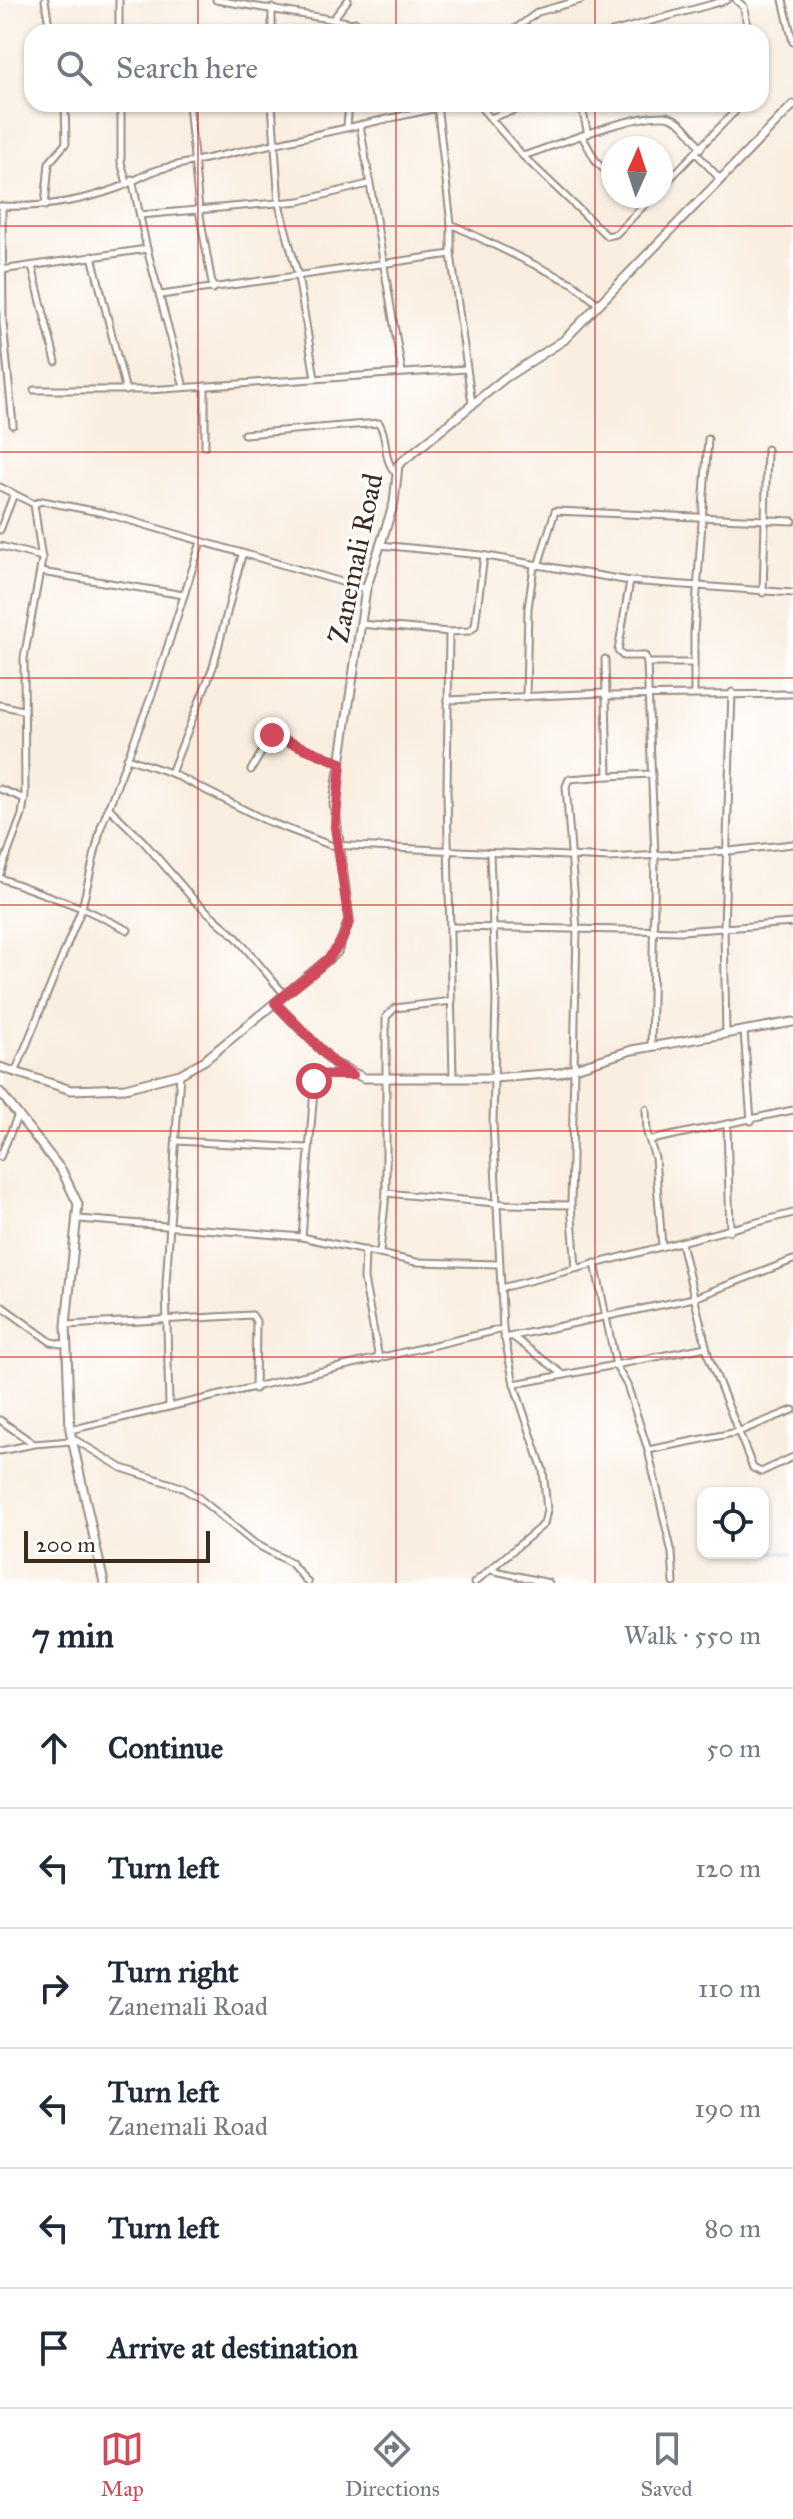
<!DOCTYPE html>
<html lang="en">
<head>
<meta charset="utf-8">
<style>
	body { margin:0; font-family:"IM FELL Great Primer",serif; background:#f6f6f7; color:#1f2937 }
	.controls { position:absolute; right:24px; bottom:24px; display:grid; overflow:hidden; border-radius:16px; box-shadow:0 2px 6px #0004 }
	.controls button { width:72px; height:72px; display:grid; place-items:center; padding:0; border:0; border-bottom:2px solid #e0e1e3; background:#fff; color:#1f2937; font:40px sans-serif }
	.compass { position:absolute; left:601px; top:136px; width:72px; height:72px; border-radius:50%; background:#fff; box-shadow:0 2px 6px #0004; rotate:3deg }
	.scale { position:absolute; left:24px; bottom:20px; width:186px; box-sizing:border-box; padding-left:8px; border:4px solid #3b2a1e; border-top:0; font-size:22px; line-height:28px; white-space:nowrap; color:#3b2a1e; -webkit-text-stroke:6px #fff; paint-order:stroke }
	.stop { position:absolute; width:24px; height:24px; margin:-18px; border:6px solid #d1495b; border-radius:50%; background:#fff }
	.stop.end { background:#d1495b; border-color:#fff; box-shadow:0 2px 8px #0008 }
	.list { margin:0; padding:0; list-style:none }
	h2 { display:flex; justify-content:space-between; align-items:center; height:104px; margin:0; padding:0 32px; font-size:34px }
	h2 small { font-size:26px; font-weight:400; color:#747a83 }
	.list li { display:grid; grid-template-columns:52px 1fr auto; gap:24px; align-items:center; box-sizing:border-box; height:120px; padding:0 32px; border-top:2px solid #e0e1e3 }
	.list b { display:block; font-size:30px; white-space:nowrap }
	.list p { margin:0; font-size:26px; white-space:nowrap; color:#747a83 }
	.list em { font-size:26px; font-style:normal; color:#747a83 }
	.icon { flex:none; width:44px; height:44px; fill:none; stroke:currentColor; stroke-width:2; stroke-linecap:round; stroke-linejoin:round }
	.map { position:relative; flex:none; width:793px; height:1583px; overflow:hidden }
	.search { position:absolute; background:#fff; box-shadow:0 2px 6px #0004; left:24px; right:24px; top:24px; height:88px; display:flex; align-items:center; gap:20px; box-sizing:border-box; padding:0 28px; border-radius:24px; color:#747a83; font-size:30px }
	.sheet { height:824px; background:#fff }
	nav { display:flex; justify-content:space-around; align-items:center; box-sizing:border-box; height:112px; border-top:2px solid #e0e1e3; background:#fff; font-size:22px; color:#747a83 }
	nav a { display:grid; justify-items:center; gap:4px }
	nav .on { color:#d1495b }
	.map>svg:first-child { display:block }
	.lines { fill:none; stroke-linecap:round; stroke-linejoin:round }
	.stream { stroke:#6db1e3; stroke-width:2 }
	.street-casing { stroke:#9a8c7f; stroke-width:9 }
	.secondary-casing { stroke:#9a8c7f; stroke-width:11 }
	.street { stroke:#fff; stroke-width:5 }
	.secondary { stroke:#fff; stroke-width:7 }
	.route { stroke:#d1495b; stroke-width:10 }
	.grid { fill:none; stroke:#d62828; stroke-width:2; stroke-opacity:0.55 }
	.labels { text-anchor:middle; stroke-width:6; stroke-linejoin:round; paint-order:stroke }
	.street-label { font-size:28px; fill:#3b2a1e; stroke:#fff }
</style>
</head>
<body>
<div class="map">
<svg width="793" height="1583" viewBox="0 0 793 1583">
	<rect width="100%" height="100%" fill="#fff"/>
	<filter id="ink" filterUnits="userSpaceOnUse"><feTurbulence type="fractalNoise" baseFrequency=".0125" numOctaves="2"/><feDisplacementMap in="SourceGraphic" scale="16" xChannelSelector="R" yChannelSelector="G"/><feConvolveMatrix kernelMatrix="1 2 1 2 8 2 1 2 1" color-interpolation-filters="sRGB"/></filter>
	<filter id="wash" filterUnits="userSpaceOnUse"><feTurbulence type="fractalNoise" baseFrequency=".006" numOctaves="4" result="noise"/><feDisplacementMap in="SourceGraphic" scale="32" xChannelSelector="R" yChannelSelector="G"/><feGaussianBlur stdDeviation="1.8" result="paint"/><feColorMatrix in="noise" values="0 0 0 0 0 0 0 0 0 0 0 0 0 0 0 0 0 1.4 0 .05"/><feComposite in="paint" operator="in"/></filter>
	<g filter="url(#wash)">
		<rect width="100%" height="100%" fill="#f9eee0"/>
		<g class="lines">
			<polyline class="stream" points="763,1551 793,1554"/>
		</g>
	</g>
	<g filter="url(#ink)">
		<g class="lines">
			<g class="street-casing">
				<g id="street">
					<polyline points="45,0 50,32"/>
					<polyline points="119,0 119,32"/>
					<polyline points="216,0 407,32"/>
					<polyline points="736,0 744,7 748,32"/>
					<polyline points="783,0 793,42"/>
					<polyline points="272,8 272,32"/>
					<polyline points="333,19 348,0"/>
					<polyline points="355,32 355,22"/>
					<polyline points="511,32 538,12 581,0"/>
					<polyline points="612,32 727,0"/>
					<polyline points="121,104 121,162 127,183"/>
					<polyline points="189,104 199,210 213,289"/>
					<polyline points="272,104 279,204 298,276 315,378"/>
					<polyline points="437,104 451,224 574,284 598,304"/>
					<polyline points="478,104 523,156 607,236 616,234 653,196"/>
					<polyline points="581,104 588,134"/>
					<polyline points="724,104 734,113"/>
					<polyline points="490,118 535,104"/>
					<polyline points="360,125 402,372"/>
					<polyline points="347,126 349,104"/>
					<polyline points="582,136 597,163 613,178"/>
					<polyline points="696,153 721,180"/>
					<path d="M523 156C551 147 645 109 670 117 684 122 692 136 701 148"/>
					<polyline points="132,179 147,249 184,387"/>
					<polyline points="661,188 742,104"/>
					<polyline points="633,196 644,206"/>
					<path d="M0 206C40 208 79 202 118 188 134 182 146 172 164 168L437 108"/>
					<polyline points="2,206 3,323 13,425"/>
					<polyline points="45,206 49,163 66,143 65,104"/>
					<polyline points="140,215 300,201 368,184"/>
					<polyline points="451,224 451,254 472,404"/>
					<polyline points="92,256 126,391"/>
					<polyline points="32,266 56,362"/>
					<polyline points="1,270 147,249"/>
					<polyline points="161,295 451,254"/>
					<polyline points="205,386 205,446"/>
					<polyline points="34,390 148,390 466,369"/>
					<path d="M244 434 379 423C389 439 382 458 395 472"/>
					<polyline points="0,487 34,504 42,501 104,513 366,589"/>
					<polyline points="0,530 14,494"/>
					<polyline points="380,545 481,555 630,581 793,593"/>
					<polyline points="0,546 42,557"/>
					<polyline points="538,566 555,511 793,521"/>
					<polyline points="41,572 184,595"/>
					<polyline points="630,581 618,651 623,656 645,656 647,663 655,857 651,1047"/>
					<polyline points="763,593 767,449"/>
					<polyline points="360,624 449,632 447,792 453,1078"/>
					<polyline points="449,632 470,631 475,626 484,556"/>
					<polyline points="647,663 694,663"/>
					<polyline points="694,694 694,633 708,439"/>
					<polyline points="605,696 793,694"/>
					<polyline points="526,697 528,608 534,566"/>
					<polyline points="448,700 605,693"/>
					<polyline points="0,705 22,710"/>
					<polyline points="127,758 171,773 267,821 330,845 610,858 729,851 793,844"/>
					<polyline points="251,770 272,735 340,762"/>
					<polyline points="171,773 213,667 242,555"/>
					<polyline points="608,776 652,774"/>
					<polyline points="0,789 25,799"/>
					<polyline points="108,807 143,841 194,900 236,937 285,995"/>
					<polyline points="0,874 22,815 25,795 24,658 42,560 34,504"/>
					<polyline points="0,878 82,908 128,930"/>
					<polyline points="452,927 681,931 793,923"/>
					<polyline points="744,1032 751,1121"/>
					<polyline points="726,1034 724,928 732,692"/>
					<polyline points="15,1073 82,908 101,827 154,689 201,542"/>
					<polyline points="646,1109 647,1133 655,1158 662,1246"/>
					<polyline points="727,1126 730,1231"/>
					<polyline points="651,1140 793,1110"/>
					<polyline points="176,1141 307,1148"/>
					<polyline points="0,1157 18,1115"/>
					<polyline points="386,1193 506,1204 571,1205"/>
					<polyline points="79,1219 302,1237 416,1262 499,1264"/>
					<polyline points="302,1237 315,1078 321,1074 353,1075"/>
					<polyline points="681,1243 709,1358 753,1468 761,1472 793,1457"/>
					<polyline points="365,1250 364,1279 379,1359"/>
					<polyline points="380,1252 386,1193 386,1017 395,1008 452,1001"/>
					<polyline points="595,1263 616,1366 627,1385 648,1450 672,1553 674,1583"/>
					<polyline points="576,1268 571,1205 577,929 566,786 569,779 608,776 605,659"/>
					<polyline points="501,1288 793,1213"/>
					<polyline points="0,1305 51,1342 67,1345"/>
					<polyline points="66,1325 252,1315 256,1321 255,1389"/>
					<polyline points="513,1337 564,1375 706,1347"/>
					<polyline points="504,1338 694,1298 793,1260"/>
					<polyline points="514,1384 564,1375"/>
					<polyline points="169,1407 166,1284 180,1074"/>
					<polyline points="0,1420 34,1444 71,1441"/>
					<polyline points="70,1430 503,1329"/>
					<polyline points="72,1438 122,1468 181,1487 199,1498 254,1543 291,1563 308,1583"/>
					<polyline points="648,1450 738,1432 793,1410"/>
					<polyline points="0,1451 34,1444"/>
					<polyline points="491,1570 549,1583"/>
					<polyline points="474,1583 544,1524 547,1510 543,1470 514,1384 503,1329 493,1123 496,998 490,854"/>
				</g>
			</g>
			<g class="secondary-casing">
				<g id="secondary">
					<polyline points="275,1003 334,1063 364,1078 494,1078 559,1073 632,1050 793,1022"/>
					<polyline points="0,1067 71,1090 125,1088 180,1074 205,1060 337,952 349,920 334,804 366,589 394,503 398,465 505,378 564,340 793,105"/>
					<polyline points="0,1092 62,1171 78,1204 66,1325 70,1430 104,1583"/>
				</g>
			</g>
			<use href="#street" class="street"/>
			<use href="#secondary" class="secondary"/>
		</g>
	</g>
	<g class="lines" filter="url(#ink)">
		<path class="route" d="M272 735 341 763 335 827 349 920C341 960 304 977 275 1003L334 1063 353 1075H318L314 1081"/>
	</g>
	<path class="grid" d="M198 0V32M396 0V32M595 0V32M198 104V1583M396 104V1583M595 104V1583M0 226H793M0 452H793M0 678H793M0 905H793M0 1131H793M0 1357H793"/>
	<g class="labels">
		<g class="street-label">
			<text transform="translate(355 558) rotate(-78)" y="10">Zanemali Road</text>
		</g>
	</g>
</svg>
<div class="controls">
<button><svg class="icon" aria-label="locate" viewBox="0 0 24 24"><circle cx="12" cy="12" r="6"/><path d="M12 2v4M12 18v4M2 12h4M18 12h4"/></svg></button>
</div>
<svg class="compass" viewBox="-18 -18 36 36"><path d="M0-13l5 13h-10z" fill="#e53935"/><path d="M0 13l5-13h-10z" fill="#747a83"/></svg>
<div class="scale">200 m</div>
<div class="stop" style="left:314px;top:1081px"></div>
<div class="stop end" style="left:272px;top:735px"></div>
<div class="search"><svg class="icon" aria-label="search" viewBox="0 0 24 24"><circle cx="10" cy="10" r="6"/><path d="M15 15l6 6"/></svg>Search here</div>
</div>
<section class="sheet">
<h2>7 min<small>Walk · 550 m</small></h2>
<ul class="list">
<li><svg class="icon" aria-label="ahead" viewBox="0 0 24 24"><path d="M12 20V5M6 11l6-6 6 6"/></svg><div><b>Continue</b></div><em>50 m</em></li>
<li><svg class="icon" aria-label="left" viewBox="0 0 24 24"><path d="M17 20v-9H6M10 6l-5 5 5 5"/></svg><div><b>Turn left</b></div><em>120 m</em></li>
<li><svg class="icon" aria-label="right" viewBox="0 0 24 24"><path d="M7 20v-9h11M14 6l5 5-5 5"/></svg><div><b>Turn right</b><p>Zanemali Road</p></div><em>110 m</em></li>
<li><svg class="icon" aria-label="left" viewBox="0 0 24 24"><path d="M17 20v-9H6M10 6l-5 5 5 5"/></svg><div><b>Turn left</b><p>Zanemali Road</p></div><em>190 m</em></li>
<li><svg class="icon" aria-label="left" viewBox="0 0 24 24"><path d="M17 20v-9H6M10 6l-5 5 5 5"/></svg><div><b>Turn left</b></div><em>80 m</em></li>
<li><svg class="icon" aria-label="arrive" viewBox="0 0 24 24"><path d="M6 21V4h12l-3 4 3 4H6"/></svg><div><b>Arrive at destination</b></div></li>
</ul>
</section>
<nav>
<a class="on"><svg class="icon" aria-label="map" viewBox="0 0 24 24"><path d="M3 6l6-2 6 2 6-2v14l-6 2-6-2-6 2zM9 4v14M15 6v14"/></svg>Map</a>
<a><svg class="icon" aria-label="directions" viewBox="0 0 24 24"><path d="M12 3l9 9-9 9-9-9zM9 14v-3h6M13 9l2 2-2 2"/></svg>Directions</a>
<a><svg class="icon" aria-label="saved" viewBox="0 0 24 24"><path d="M7 4h10v16l-5-4-5 4z"/></svg>Saved</a>
</nav>
</body>
</html>
